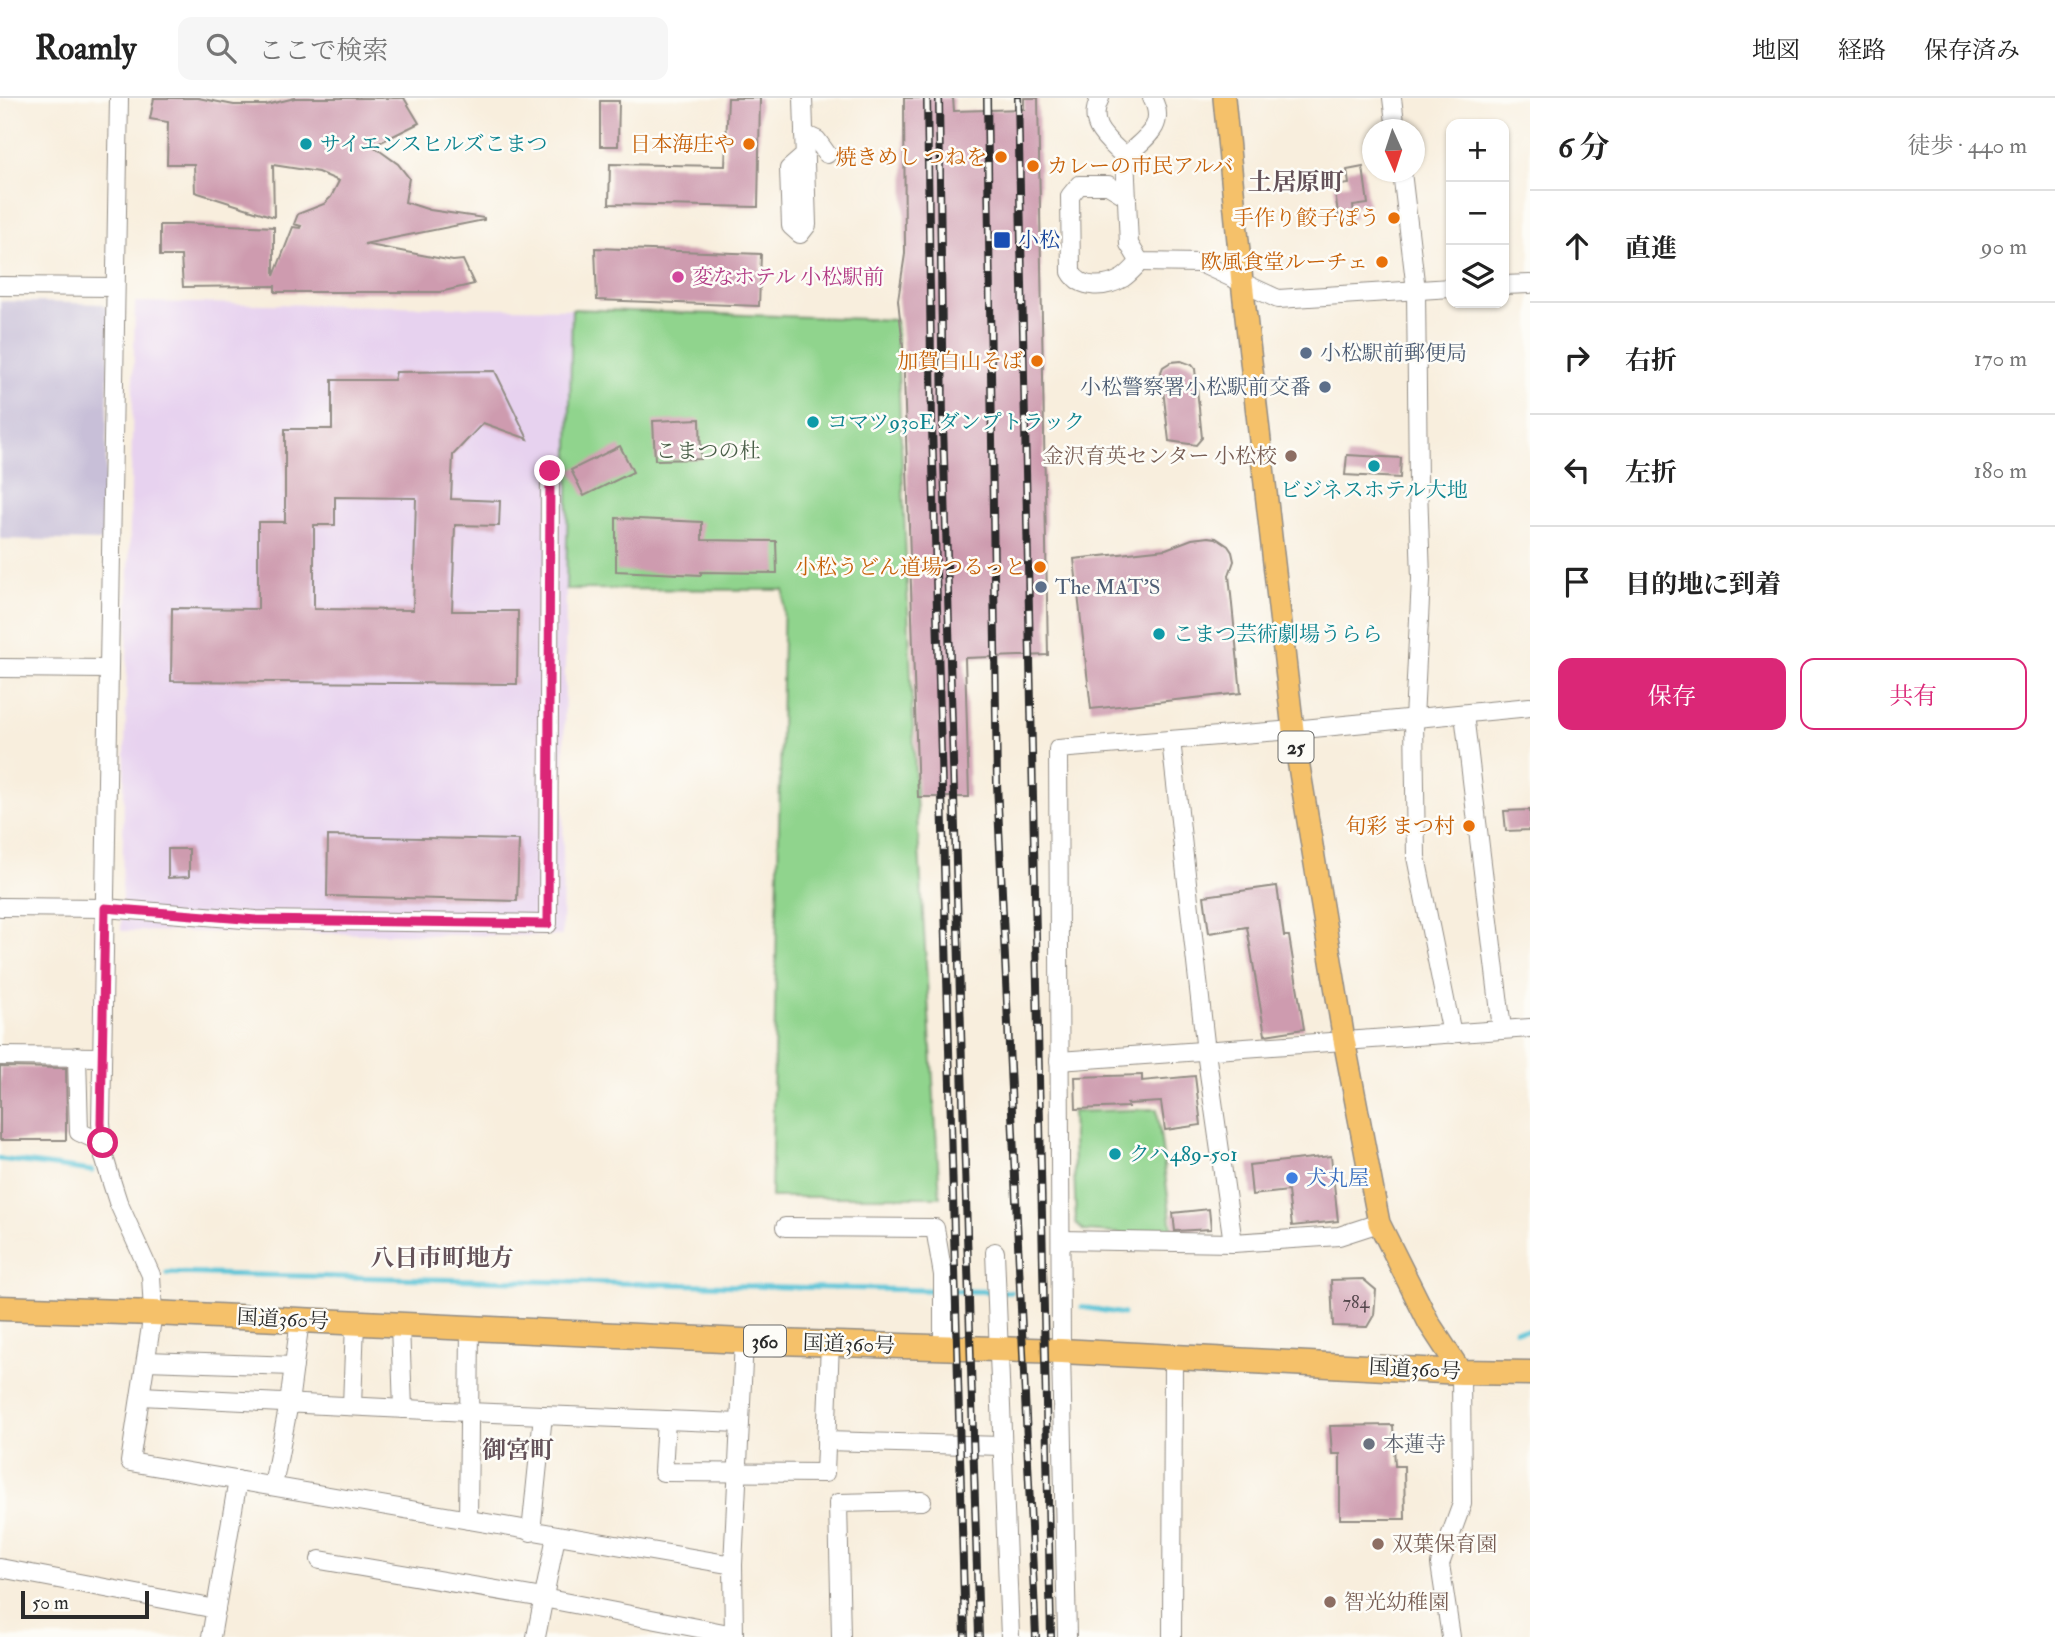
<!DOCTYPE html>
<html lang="ja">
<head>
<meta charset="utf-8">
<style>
	body { margin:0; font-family:"IM FELL Double Pica","Noto Serif JP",serif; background:#f6f6f6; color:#222 }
	.controls { position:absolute; right:21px; top:21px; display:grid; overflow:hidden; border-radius:14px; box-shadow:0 2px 5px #0004 }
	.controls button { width:63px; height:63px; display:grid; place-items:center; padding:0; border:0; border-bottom:2px solid #e0e0e0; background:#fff; color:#222; font:35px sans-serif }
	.compass { position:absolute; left:1362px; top:21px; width:63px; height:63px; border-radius:50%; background:#fff; box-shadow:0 2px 5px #0004; rotate:177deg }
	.scale { position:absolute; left:21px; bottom:18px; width:128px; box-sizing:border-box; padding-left:7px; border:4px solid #2b2b2b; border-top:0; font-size:19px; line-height:24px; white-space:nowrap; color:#2b2b2b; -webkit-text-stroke:5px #fdfcf7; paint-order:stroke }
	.stop { position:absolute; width:21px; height:21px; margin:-16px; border:5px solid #db2777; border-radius:50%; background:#fff }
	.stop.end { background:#db2777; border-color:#fff; box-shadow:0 2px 7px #0008 }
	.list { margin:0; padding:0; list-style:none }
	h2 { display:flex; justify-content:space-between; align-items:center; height:91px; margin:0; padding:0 28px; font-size:30px }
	h2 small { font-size:23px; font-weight:400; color:#767676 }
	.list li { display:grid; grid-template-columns:46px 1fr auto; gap:21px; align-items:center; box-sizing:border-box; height:112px; padding:0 28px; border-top:2px solid #e0e0e0 }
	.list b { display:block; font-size:26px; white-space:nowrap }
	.list em { font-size:23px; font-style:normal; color:#767676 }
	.actions { display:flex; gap:14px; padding:21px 28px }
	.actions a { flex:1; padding:16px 0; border:2px solid #db2777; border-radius:14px; text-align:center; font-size:24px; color:#db2777 }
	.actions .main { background:#db2777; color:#fff }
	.icon { flex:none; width:38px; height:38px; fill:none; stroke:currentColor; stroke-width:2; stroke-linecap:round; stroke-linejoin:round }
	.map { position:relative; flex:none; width:1530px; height:1539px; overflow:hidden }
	header { display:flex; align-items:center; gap:42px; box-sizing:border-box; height:98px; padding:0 35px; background:#fff; border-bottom:2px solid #e0e0e0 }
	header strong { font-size:33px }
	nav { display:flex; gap:38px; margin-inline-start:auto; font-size:24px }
	.search { width:490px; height:63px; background:#f6f6f6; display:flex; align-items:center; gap:18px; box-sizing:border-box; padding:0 24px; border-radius:14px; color:#767676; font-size:26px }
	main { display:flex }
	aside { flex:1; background:#fff }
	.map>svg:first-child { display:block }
	.built { fill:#e7d2ef }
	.industrial { fill:#c8bfd8 }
	.green { fill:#90d48d; stroke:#5e805c; stroke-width:2 }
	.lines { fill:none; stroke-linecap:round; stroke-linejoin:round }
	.stream { stroke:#5bc4d7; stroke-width:5 }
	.building { fill:#ce9baf; fill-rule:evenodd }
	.minor-casing { stroke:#928c84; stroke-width:20 }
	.major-casing { stroke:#928c84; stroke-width:24 }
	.highway-casing { stroke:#928c84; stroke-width:27 }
	.minor { stroke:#fff; stroke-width:18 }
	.major { stroke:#f5c16b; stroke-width:21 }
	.highway { stroke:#f5c16b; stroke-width:24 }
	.rail-casing { stroke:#2b2b2b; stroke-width:8 }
	.rail { stroke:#fdfcf7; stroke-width:5; stroke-dasharray:16; stroke-linecap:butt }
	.route { stroke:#db2777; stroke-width:9 }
	.culture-dot { fill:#0f9aa8; stroke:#fdfcf7; stroke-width:2.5 }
	.food-dot { fill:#e8710a; stroke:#fdfcf7; stroke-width:2.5 }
	.transit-dot { fill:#1a4fb4; stroke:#fdfcf7; stroke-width:2.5 }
	.hotel-dot { fill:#d1479c; stroke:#fdfcf7; stroke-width:2.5 }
	.service-dot { fill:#5c6f8a; stroke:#fdfcf7; stroke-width:2.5 }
	.education-dot { fill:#8d6e63; stroke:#fdfcf7; stroke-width:2.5 }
	.shop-dot { fill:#3f7fe0; stroke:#fdfcf7; stroke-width:2.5 }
	.worship-dot { fill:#6b7280; stroke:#fdfcf7; stroke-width:2.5 }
	.labels { text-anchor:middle; stroke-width:5; stroke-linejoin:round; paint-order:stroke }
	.number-label { font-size:18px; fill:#54474c }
	.shield { fill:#fdfcf7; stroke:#6a6a68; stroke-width:2 }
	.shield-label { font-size:19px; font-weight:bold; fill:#2b2b2b }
	.culture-label { font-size:21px; fill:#0d838f; stroke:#fdfcf7; text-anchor:start }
	.food-label { font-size:21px; fill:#c56008; stroke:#fdfcf7; text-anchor:end }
	.transit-label { font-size:21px; fill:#164399; stroke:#fdfcf7; text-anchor:start }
	.hotel-label { font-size:21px; fill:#b23c85; stroke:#fdfcf7; text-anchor:start }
	.service-label { font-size:21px; fill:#4e5e75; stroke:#fdfcf7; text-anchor:start }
	.park-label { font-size:21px; fill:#495e48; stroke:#fdfcf7 }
	.education-label { font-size:21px; fill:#785e54; stroke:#fdfcf7; text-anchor:start }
	.shop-label { font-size:21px; fill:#366cbe; stroke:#fdfcf7; text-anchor:start }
	.street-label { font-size:21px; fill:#2b2b2b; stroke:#fdfcf7 }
	.worship-label { font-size:21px; fill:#5b616d; stroke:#fdfcf7; text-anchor:start }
	.quarter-label { font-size:24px; font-weight:bold; fill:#645259; stroke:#fdfcf7 }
</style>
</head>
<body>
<header>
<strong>Roamly</strong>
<div class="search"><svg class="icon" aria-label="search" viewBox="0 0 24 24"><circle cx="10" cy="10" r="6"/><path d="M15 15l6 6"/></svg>ここで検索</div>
<nav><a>地図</a><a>経路</a><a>保存済み</a></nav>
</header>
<main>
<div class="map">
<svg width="1530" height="1539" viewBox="0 0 1530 1539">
	<rect width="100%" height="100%" fill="#fdfcf7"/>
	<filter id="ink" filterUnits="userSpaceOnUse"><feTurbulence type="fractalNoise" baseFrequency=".0143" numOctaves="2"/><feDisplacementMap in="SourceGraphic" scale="14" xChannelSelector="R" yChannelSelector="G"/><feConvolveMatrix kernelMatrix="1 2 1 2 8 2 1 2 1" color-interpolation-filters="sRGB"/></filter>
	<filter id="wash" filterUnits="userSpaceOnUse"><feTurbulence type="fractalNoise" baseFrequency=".00686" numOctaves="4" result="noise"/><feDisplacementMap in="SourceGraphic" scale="28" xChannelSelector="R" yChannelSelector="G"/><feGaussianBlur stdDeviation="1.57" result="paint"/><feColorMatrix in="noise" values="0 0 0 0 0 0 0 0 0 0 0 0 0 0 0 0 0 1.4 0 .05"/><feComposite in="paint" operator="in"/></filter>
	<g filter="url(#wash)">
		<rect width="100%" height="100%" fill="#f8eedd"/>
		<polygon class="built" points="135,204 572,211 566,491 562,838 121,833"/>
		<polygon class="industrial" points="0,203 102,206 110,213 104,443 0,441"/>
		<g class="green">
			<polygon points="572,211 896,222 916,700 940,1099 771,1099 784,492 566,491"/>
			<polygon points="1157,1011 1173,1139 1084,1133 1076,1126 1072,1014"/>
		</g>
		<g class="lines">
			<g class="stream">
				<polyline points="0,1061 92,1073"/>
				<polyline points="167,1175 1011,1194"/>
				<polyline points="1082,1209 1123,1216"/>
				<polyline points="1516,1232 1530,1232"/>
			</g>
		</g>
		<g id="blocks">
			<g class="building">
				<polygon points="154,0 198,0 234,7 266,7 295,0 404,0 419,25 373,48 398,66 409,80 405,104 430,112 484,120 484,122 364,146 453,163 463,162 474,186 440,194 275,194 275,188 183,189 181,158 160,158 160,127 181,127 181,125 274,129 274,178 293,129 300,130 301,128 294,126 298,116 324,106 331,99 339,83 318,74 273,67 274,119 195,94 194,66 167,66 168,24 150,21"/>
				<polygon points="728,0 760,0 758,109 609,106 610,66 725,68"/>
				<polygon points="904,0 953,0 954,13 1024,11 1024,0 1038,0 1048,557 965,560 969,699 918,699 903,248 898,202 905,156"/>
				<polygon points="600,3 619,3 618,48 600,48"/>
				<polygon points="1363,69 1368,106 1353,108 1355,120 1339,122 1334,88 1349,86 1347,72"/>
				<polygon points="595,150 761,156 759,208 597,202"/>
				<polygon points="1181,263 1192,267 1195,271 1202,340 1196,347 1169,343 1161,274 1163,269 1171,264"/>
				<path d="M495 273 528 341 483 325 453 357 451 401 500 403 499 428 455 427 452 513H518L517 586 171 583 172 510 258 511V424H285V331H332V282H394L396 274ZM335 399 416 400 413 512 314 511V427H335Z"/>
				<polygon points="700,321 701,361 655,362 653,323"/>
				<polygon points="620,348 633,374 584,398 571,372"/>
				<polygon points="1347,357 1401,360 1400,380 1345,377"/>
				<polygon points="616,420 702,424 702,442 776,443 777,475 701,474 701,477 616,473"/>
				<polygon points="1208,439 1216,440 1228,448 1232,454 1234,463 1229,477 1241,595 1091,611 1074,461 1166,451 1192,441"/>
				<polygon points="1530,712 1530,732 1506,733 1504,713"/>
				<polygon points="328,738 519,742 517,803 327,798"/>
				<polygon points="168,751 189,751 189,779 168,780"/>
				<polygon points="1277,788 1284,838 1289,838 1304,931 1265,937 1247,829 1209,835 1204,798"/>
				<polygon points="0,969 66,970 67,1025 66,1025 66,1042 0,1042"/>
				<polygon points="1142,977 1142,983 1195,978 1201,1027 1165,1032 1161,1004 1127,1006 1128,1009 1076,1011 1075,979"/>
				<polygon points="1331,1058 1338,1123 1292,1128 1288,1093 1252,1097 1249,1067"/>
				<polygon points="1209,1111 1211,1131 1175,1133 1173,1115"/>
				<polygon points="1363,1181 1376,1192 1374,1217 1367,1229 1333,1228 1331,1182"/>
				<polygon points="1393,1327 1395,1368 1404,1368 1405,1421 1340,1421 1340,1356 1332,1356 1330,1328"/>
			</g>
		</g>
	</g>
	<g filter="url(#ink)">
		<use href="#blocks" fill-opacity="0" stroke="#928c84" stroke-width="2"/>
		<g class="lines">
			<g class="minor-casing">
				<g id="minor">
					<polyline points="119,0 101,1025 104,1059 111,1082 118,1104 151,1177 153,1215 130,1364 733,1467"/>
					<polyline points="803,0 807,127 800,136 791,128 789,71 805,57"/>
					<path d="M1100 0C1086 28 1107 41 1125 59 1143 41 1168 29 1152 0"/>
					<polyline points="1392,0 1396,32"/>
					<polyline points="804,36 817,42 827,56"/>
					<polyline points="1125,59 1129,146 1140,164 1200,165 1278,201 1451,190"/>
					<polyline points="1402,74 1416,192 1418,388 1421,481 1414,621 1416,759 1452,936"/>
					<path d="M1126 98 1108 87H1079L1070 98 1071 174C1081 192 1106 190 1123 180 1129 176 1134 170 1140 164"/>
					<polyline points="1504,187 1530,186"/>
					<polyline points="0,188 114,189"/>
					<polyline points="0,570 108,571"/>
					<polyline points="1464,616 1502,931"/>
					<polyline points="1171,642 1206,954 1233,1145"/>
					<polyline points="0,809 105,810 256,822 548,826 550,373"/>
					<polyline points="0,958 102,959"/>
					<polyline points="77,958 79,1034 103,1045"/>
					<polyline points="1059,963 1530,930"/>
					<polyline points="785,1129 935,1130 943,1177 943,1249"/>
					<polyline points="1061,1142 1233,1145 1339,1138 1379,1125"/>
					<polyline points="995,1154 1010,1539"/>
					<polyline points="400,1226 403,1311"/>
					<polyline points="146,1263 294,1268"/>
					<polyline points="141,1298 468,1314 740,1325"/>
					<polyline points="352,1308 355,1224"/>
					<polyline points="666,1322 663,1374 825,1375 830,1244"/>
					<polyline points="826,1343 1002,1348"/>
					<polyline points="273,1388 289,1305 300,1222"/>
					<polyline points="468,1422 470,1230"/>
					<polyline points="531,1434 543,1317"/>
					<polyline points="320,1462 543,1500 734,1537"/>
					<polyline points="0,1470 216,1511"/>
					<polyline points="211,1539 238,1382"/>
					<polyline points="536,1539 556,1438"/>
					<polyline points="734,1539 733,1467 744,1243"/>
					<polyline points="841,1539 838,1405 922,1403"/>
					<polyline points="1067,1539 1061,1253 1058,651 1293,632 1530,609"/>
					<polyline points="1172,1539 1173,1259"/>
					<polyline points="1451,1539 1440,1466 1462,1406 1461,1274"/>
				</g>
			</g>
			<g class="major-casing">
				<polyline id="major" points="1224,0 1242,184 1293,632 1344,942 1379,1125 1429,1225 1461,1274"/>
			</g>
			<g class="highway-casing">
				<polyline id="highway" points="0,1210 153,1215 744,1243 1061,1253 1461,1274 1530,1275"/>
			</g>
			<use href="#minor" class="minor"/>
			<use href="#major" class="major"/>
			<use href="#highway" class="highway"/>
			<g class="rail-casing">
				<g id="rail">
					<polyline points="927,0 932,327 965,1539"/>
					<polyline points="939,0 943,327 979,1539"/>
					<polyline points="987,0 997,685 1036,1539"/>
					<polyline points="1018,0 1051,1539"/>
				</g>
			</g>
			<use href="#rail" class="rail"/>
		</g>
	</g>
	<g class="lines" filter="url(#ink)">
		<polyline class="route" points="103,1045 101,1025 105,810 256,822 548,826 550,373"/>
	</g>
	<g class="culture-dot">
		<circle cx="306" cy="46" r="7"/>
		<circle cx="813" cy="324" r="7"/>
		<circle cx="1374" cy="368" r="7"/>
		<circle cx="1159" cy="536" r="7"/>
		<circle cx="1115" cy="1056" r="7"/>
	</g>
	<g class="food-dot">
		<circle cx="749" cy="46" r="7"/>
		<circle cx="1001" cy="59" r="7"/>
		<circle cx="1033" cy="68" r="7"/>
		<circle cx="1394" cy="120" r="7"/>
		<circle cx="1382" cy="164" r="7"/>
		<circle cx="1037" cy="263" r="7"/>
		<circle cx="1040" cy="469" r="7"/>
		<circle cx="1469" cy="728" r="7"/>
	</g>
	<rect class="transit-dot" x="993" y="133" width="18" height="18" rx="3.5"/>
	<circle class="hotel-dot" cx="678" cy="179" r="7"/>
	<g class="service-dot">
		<circle cx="1306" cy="255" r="7"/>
		<circle cx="1325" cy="289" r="7"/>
		<circle cx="1041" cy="489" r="7"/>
	</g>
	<g class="education-dot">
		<circle cx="1291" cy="358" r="7"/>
		<circle cx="1378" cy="1446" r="7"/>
		<circle cx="1330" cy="1504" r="7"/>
	</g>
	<circle class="shop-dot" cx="1292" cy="1080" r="7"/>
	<circle class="worship-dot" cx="1369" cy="1346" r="7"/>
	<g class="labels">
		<g class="number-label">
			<text x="1356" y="1210">784</text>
		</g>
		<g class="shield">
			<rect x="1278.5" y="633.5" width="35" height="31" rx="5"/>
			<rect x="744" y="1227.5" width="42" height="31" rx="5"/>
		</g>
		<g class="shield-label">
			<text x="1296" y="656">25</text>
			<text x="765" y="1250">360</text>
		</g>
		<g class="culture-label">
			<text x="320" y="53">サイエンスヒルズこまつ</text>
			<text x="827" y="331">コマツ930E ダンプトラック</text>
			<text x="1374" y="399" text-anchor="middle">ビジネスホテル大地</text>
			<text x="1173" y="543">こまつ芸術劇場うらら</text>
			<text x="1129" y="1063">クハ489-501</text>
		</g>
		<g class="food-label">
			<text x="735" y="53">日本海庄や</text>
			<text x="987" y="66">焼きめし つねを</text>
			<text x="1047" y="75" text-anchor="start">カレーの市民アルバ</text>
			<text x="1380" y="127">手作り餃子ぽう</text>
			<text x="1368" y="171">欧風食堂ルーチェ</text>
			<text x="1023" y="270">加賀白山そば</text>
			<text x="1026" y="476">小松うどん道場つるっと</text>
			<text x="1455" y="735">旬彩 まつ村</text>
		</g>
		<g class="transit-label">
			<text x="1018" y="149">小松</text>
		</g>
		<g class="hotel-label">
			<text x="692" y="186">変なホテル 小松駅前</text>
		</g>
		<g class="service-label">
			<text x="1320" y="262">小松駅前郵便局</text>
			<text x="1311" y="296" text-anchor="end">小松警察署小松駅前交番</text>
			<text x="1055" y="496">The MAT'S</text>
		</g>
		<g class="park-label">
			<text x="708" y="360">こまつの杜</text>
		</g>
		<g class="education-label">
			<text x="1277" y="365" text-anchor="end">金沢育英センター 小松校</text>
			<text x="1392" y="1453">双葉保育園</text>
			<text x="1344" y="1511">智光幼稚園</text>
		</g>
		<g class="shop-label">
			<text x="1306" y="1087">犬丸屋</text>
		</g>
		<g class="street-label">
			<text transform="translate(283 1221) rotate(3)" y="7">国道360号</text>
			<text transform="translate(849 1246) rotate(2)" y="7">国道360号</text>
			<text transform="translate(1415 1271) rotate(3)" y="7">国道360号</text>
		</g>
		<g class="worship-label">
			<text x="1383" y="1353">本蓮寺</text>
		</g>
		<g class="quarter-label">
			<text x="1296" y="92">土居原町</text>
			<text x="442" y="1168">八日市町地方</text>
			<text x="518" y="1360">御宮町</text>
		</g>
	</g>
</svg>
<div class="controls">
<button>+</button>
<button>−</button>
<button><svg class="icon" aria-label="layers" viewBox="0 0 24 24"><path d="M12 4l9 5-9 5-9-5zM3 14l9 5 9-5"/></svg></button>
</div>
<svg class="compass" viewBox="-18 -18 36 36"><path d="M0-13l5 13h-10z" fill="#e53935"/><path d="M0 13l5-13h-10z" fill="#767676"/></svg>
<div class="scale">50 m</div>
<div class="stop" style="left:103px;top:1045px"></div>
<div class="stop end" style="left:550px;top:373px"></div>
</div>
<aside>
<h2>6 分<small>徒歩 · 440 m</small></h2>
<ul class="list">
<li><svg class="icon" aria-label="ahead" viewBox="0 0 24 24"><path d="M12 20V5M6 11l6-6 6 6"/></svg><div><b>直進</b></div><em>90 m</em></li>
<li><svg class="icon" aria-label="right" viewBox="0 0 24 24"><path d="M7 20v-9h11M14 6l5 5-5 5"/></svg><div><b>右折</b></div><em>170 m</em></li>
<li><svg class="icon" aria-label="left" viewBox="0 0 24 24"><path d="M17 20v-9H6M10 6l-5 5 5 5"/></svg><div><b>左折</b></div><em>180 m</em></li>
<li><svg class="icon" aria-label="arrive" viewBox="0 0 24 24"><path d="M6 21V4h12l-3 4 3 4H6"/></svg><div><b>目的地に到着</b></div></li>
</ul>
<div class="actions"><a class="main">保存</a><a>共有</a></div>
</aside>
</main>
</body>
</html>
